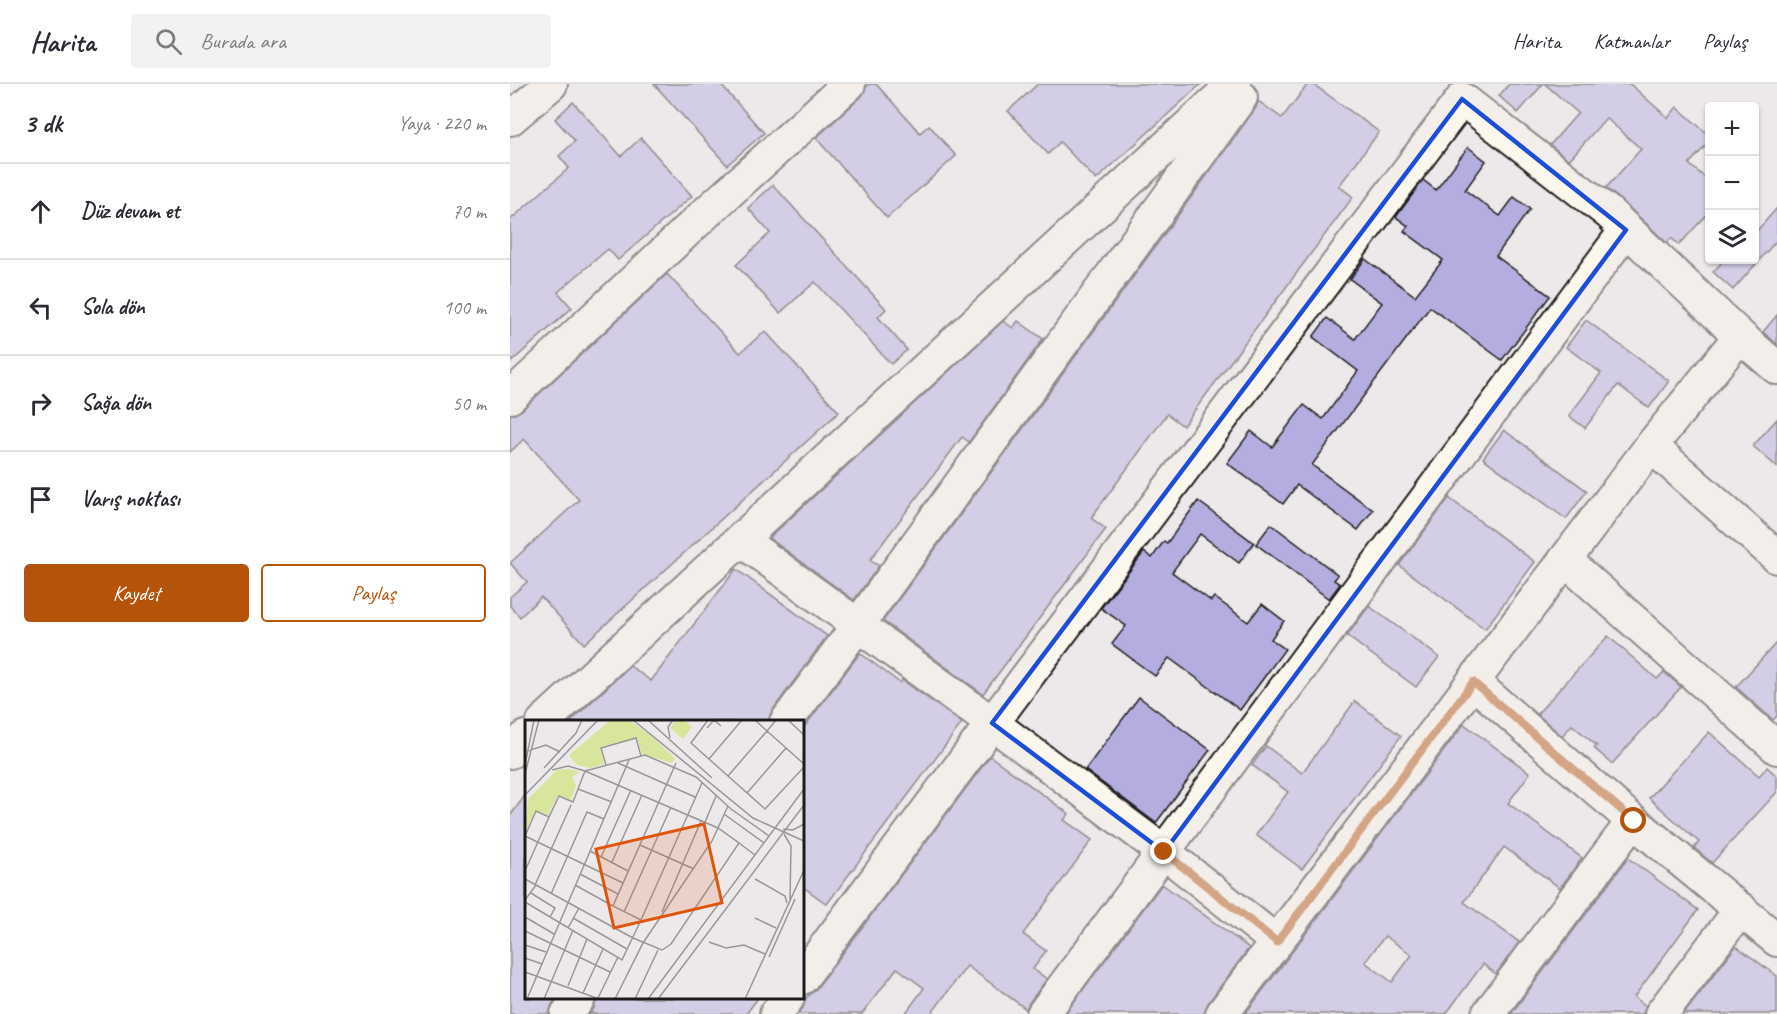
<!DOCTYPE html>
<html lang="tr">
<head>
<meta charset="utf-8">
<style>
	body { margin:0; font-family:Caveat,sans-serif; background:#f2f2f3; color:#2b2b33 }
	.controls { position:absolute; right:18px; top:18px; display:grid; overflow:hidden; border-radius:6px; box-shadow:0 2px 4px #0004 }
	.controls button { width:54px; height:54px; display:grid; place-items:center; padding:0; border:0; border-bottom:2px solid #e1e1e2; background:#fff; color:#2b2b33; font:30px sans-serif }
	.stop { position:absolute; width:18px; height:18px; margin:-14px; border:4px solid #b45309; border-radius:50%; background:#fff }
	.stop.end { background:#b45309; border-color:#fff; box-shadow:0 2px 6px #0008 }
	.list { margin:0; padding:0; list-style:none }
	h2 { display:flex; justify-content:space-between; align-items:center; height:78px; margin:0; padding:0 24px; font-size:26px }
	h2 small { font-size:20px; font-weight:400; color:#7c7c81 }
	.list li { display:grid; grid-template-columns:39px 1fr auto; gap:18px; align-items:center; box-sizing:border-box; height:96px; padding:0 24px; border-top:2px solid #e1e1e2 }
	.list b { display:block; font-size:22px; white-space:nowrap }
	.list em { font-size:20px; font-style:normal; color:#7c7c81 }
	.actions { display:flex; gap:12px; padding:18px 24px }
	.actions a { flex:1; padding:14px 0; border:2px solid #b45309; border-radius:6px; text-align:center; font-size:21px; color:#b45309 }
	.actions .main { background:#b45309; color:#fff }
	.icon { flex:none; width:33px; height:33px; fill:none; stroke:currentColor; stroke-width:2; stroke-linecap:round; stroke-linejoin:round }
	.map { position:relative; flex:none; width:1267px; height:930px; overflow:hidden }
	header { display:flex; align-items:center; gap:36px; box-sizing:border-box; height:84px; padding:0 30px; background:#fff; border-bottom:2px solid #e1e1e2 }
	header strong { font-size:28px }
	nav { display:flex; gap:33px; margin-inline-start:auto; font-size:21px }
	.search { width:420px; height:54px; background:#f2f2f3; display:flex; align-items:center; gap:15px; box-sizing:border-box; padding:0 21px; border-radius:6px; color:#7c7c81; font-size:22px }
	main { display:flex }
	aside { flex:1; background:#fff }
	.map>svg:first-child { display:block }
	.building { fill:#b4addf; stroke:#1c1c1c; stroke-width:1.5; fill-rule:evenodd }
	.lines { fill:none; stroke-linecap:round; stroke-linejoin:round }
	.minor-casing { stroke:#1c1c1c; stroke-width:36 }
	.minor { stroke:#fbf7ec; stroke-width:32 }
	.route { stroke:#b45309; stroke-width:8 }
	.marked { fill:none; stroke:#1d4ed8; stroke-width:4.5; stroke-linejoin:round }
	.inset-road { fill:none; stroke:#999697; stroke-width:1.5 }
	.view { fill:#de560d; fill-opacity:0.15; stroke:#de560d; stroke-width:3 }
	.inset-edge { fill:none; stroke:#1c1c1c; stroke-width:3 }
</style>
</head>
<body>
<header>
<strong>Harita</strong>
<div class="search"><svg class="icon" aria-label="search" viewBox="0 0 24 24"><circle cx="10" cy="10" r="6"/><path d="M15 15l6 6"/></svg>Burada ara</div>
<nav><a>Harita</a><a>Katmanlar</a><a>Paylaş</a></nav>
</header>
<main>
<aside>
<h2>3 dk<small>Yaya · 220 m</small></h2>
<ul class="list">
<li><svg class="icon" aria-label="ahead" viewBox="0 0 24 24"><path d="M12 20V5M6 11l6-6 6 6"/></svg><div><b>Düz devam et</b></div><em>70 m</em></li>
<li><svg class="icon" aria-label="left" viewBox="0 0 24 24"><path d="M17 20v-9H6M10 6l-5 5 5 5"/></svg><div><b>Sola dön</b></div><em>100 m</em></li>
<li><svg class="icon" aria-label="right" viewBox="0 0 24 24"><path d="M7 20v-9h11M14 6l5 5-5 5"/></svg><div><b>Sağa dön</b></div><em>50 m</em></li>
<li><svg class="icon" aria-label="arrive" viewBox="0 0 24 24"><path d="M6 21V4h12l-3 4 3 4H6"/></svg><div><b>Varış noktası</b></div></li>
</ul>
<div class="actions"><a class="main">Kaydet</a><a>Paylaş</a></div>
</aside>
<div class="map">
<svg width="1267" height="930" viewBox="0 0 1267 930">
	<rect width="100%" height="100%" fill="#ede8e9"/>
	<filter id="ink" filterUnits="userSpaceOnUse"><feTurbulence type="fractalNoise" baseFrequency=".0167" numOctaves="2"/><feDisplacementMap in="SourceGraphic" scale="12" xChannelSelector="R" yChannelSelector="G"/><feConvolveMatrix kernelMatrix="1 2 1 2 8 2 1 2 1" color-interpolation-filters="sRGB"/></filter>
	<g filter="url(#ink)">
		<g class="building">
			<polygon points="144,0 210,0 254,49 217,81"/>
			<polygon points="360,0 366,0 410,49 419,41 446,72 377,134 306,54 351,13 356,3"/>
			<polygon points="528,0 691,0 586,96 550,58 538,70 498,27"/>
			<polygon points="798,0 803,0 869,48 829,102 843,113 673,342 657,330 581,434 596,445 473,610 373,537 746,24 748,17 772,34"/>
			<polygon points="999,0 1033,0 1008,29 989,12"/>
			<polygon points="1035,0 1120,0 1158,34 1167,23 1200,52 1200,57 1179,80 1200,98 1200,127 1169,161 1161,154 1157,159 1111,116 1096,104 1131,65 1096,34 1059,76 1040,61 1068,29"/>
			<polygon points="63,18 111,72 131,54 182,112 108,176 98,165 48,208 62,224 0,279 0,136 59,84 49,72 65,57 45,35"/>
			<polygon points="958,63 976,77 955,106 990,132 1004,113 1020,125 986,172 1040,212 992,276 920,223 802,381 863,426 848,446 787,401 773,420 717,379 741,347 762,363 794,321 813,335 848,287 803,253 817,234 845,255 872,219 840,195 855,175 905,212 933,176 894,147 898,142 886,133 913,96 926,106"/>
			<polygon points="263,101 376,225 368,233 397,266 381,280 305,198 270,229 226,181 260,149 238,124"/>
			<polygon points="1267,124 1267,156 1223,206 1203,188 1214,176 1245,176 1245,149"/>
			<polygon points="157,190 230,269 255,247 329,328 74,560 31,513 10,533 0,522 0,513 17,498 0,479 69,416 14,355 0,368 0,330 5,330 12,326"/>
			<polygon points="1267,231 1267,260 1253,248"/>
			<polygon points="1076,236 1159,297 1139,324 1108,301 1075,344 1059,332 1091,289 1056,263"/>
			<polygon points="493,237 503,244 508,237 533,255 459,358 452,353 360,476 369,482 344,516 259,454"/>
			<polygon points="1267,335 1267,383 1243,362"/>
			<polygon points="994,346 1077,407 1056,435 973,374"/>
			<polygon points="939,414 1025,478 975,545 889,481"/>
			<polygon points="688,417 744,459 729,479 690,450 662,488 701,517 704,513 738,538 752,520 774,537 761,555 775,565 730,626 659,574 645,592 602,560 616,542 591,524 634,468 642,474 654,457 657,459"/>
			<polygon points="761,440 828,491 824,496 830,500 819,515 746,460"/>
			<polygon points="226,485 317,552 262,627 258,638 60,638 120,582 141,597"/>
			<polygon points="859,522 929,573 906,603 837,552"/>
			<polygon points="1098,552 1147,595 1154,588 1171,603 1102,680 1084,664 1087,662 1062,641 1052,652 1027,630"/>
			<polygon points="1267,558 1267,632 1263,636 1226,603"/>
			<polygon points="350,569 390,599 392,596 452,639 317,820 292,802 292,646"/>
			<polygon points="629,613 700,666 646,739 575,686"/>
			<polygon points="845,617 891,652 792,785 746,751 778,708 742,681 756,662 792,689"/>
			<path d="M954 640 1020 689 998 719 1072 774 1050 804 994 763 954 818 1009 858 986 890 973 880 936 930H735ZM875 852 902 871 882 898 855 878Z"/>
			<polygon points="1199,648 1249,692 1257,683 1267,692 1267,708 1202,779 1184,764 1189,758 1139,714"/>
			<polygon points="480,672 559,730 554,736 582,756 513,850 536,867 523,885 537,895 519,919 516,925 457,882 421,930 395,930 414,904 387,884 352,930 288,930 293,924 296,914 306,905"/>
			<polygon points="16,710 16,914 47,914 42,920 39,930 0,930 0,732"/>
			<polygon points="1118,774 1188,826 1124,913 1136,922 1133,930 1001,930"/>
			<polygon points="652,800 739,864 698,919 694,930 555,930"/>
			<polygon points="1226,862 1267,892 1267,930 1174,930"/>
			<polygon points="87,914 248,914 236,930 80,930 84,924"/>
		</g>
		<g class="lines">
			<g class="minor-casing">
				<g id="minor">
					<polyline points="0,35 41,0"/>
					<polyline points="1230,252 1267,284"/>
					<polyline points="0,313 197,128 339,0"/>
					<polyline points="1141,362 1267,473"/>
					<polyline points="231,456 482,639 654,768 767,858"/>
					<polyline points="1055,476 1267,664"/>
					<polyline points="963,598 1123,737 1267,856"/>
					<polyline points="33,638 724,0"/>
					<polyline points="276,638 348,541 731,13"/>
					<polyline points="0,668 16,653"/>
					<polyline points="292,894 513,598 952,15 1099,129 1230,252 1141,362 712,930"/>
					<polyline points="57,930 69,914"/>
					<polyline points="266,930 278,914"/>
					<polyline points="533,930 1116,146"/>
					<polyline points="978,930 1123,737"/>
					<polyline points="1151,930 1231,825"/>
				</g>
			</g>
			<use href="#minor" class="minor"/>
		</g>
	</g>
	<g class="lines" filter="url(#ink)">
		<polyline class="route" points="654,768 767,858 963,598 1124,737"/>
	</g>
	<path d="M0 0H1267V930H0ZM952 15 1116 146 654 768 482 639Z" fill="#ede8e9" fill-opacity=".55" fill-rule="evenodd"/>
	<path class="marked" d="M952 15 1116 146 654 768 482 639Z"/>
	<g transform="translate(15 636)">
		<rect width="279" height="279" fill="#ede8e9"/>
		<path d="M86 0H104L129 18 150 39 147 43 117 34 112 18 75 27 79 44 65 48 52 45 44 35ZM151 0H159L167 7 158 19 145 8ZM45 49 55 52 47 57 51 66 46 80 33 75 23 95 11 90 1 110 3 79 32 50Z" fill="#d7e69a"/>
		<path class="inset-road" d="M108 0 228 98 279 121M123 0 187 58M183 0 166 23 240 89 279 47M230 0 242 11 251 0M263 0 279 15M182 8 189 0 196 6M145 18 143 7 148 0M2 31 21 25 35 32M184 39 217 0M93 43 170 77M151 43 88 186 116 200 177 63M0 45 9 0M81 45 76 28 111 18 116 36M19 48 51 13 57 0M60 51 120 35 171 57 206 89 244 116M0 54 14 0M203 56 242 11 279 44M53 69 87 82M222 73 261 28M0 75 73 0M199 94 239 123M180 102 191 76M258 109 268 110 279 104M259 114 266 126 265 180M0 116 11 91 24 97 34 76 48 82 60 51M0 116 98 163M214 123 230 135M115 125 169 149M65 131 103 151M76 137 106 70M87 142 117 75M0 151 24 97M55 154 93 174M0 159 108 218 137 230 146 224 214 123 193 108 60 51 43 46 27 50M230 159 260 176 262 183M10 165 46 85M50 165 88 186M6 173 30 188 25 197M26 174 62 92 79 99M0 180 11 165M0 182 97 240 116 200M99 192 146 87M137 192 176 101M0 197 29 214M48 198 102 229M230 198 251 208M43 208 54 188M0 211 85 252M184 222 201 228 219 225 240 234M0 225 21 232M244 237 270 179M0 238 17 244M0 252 74 279M43 266 62 219M58 273 78 229M73 278 93 237M2 279 104 40M19 279 48 210M90 279 118 223 187 121 203 86M110 279 133 230M123 279 279 69M133 279 279 85M220 279 279 150"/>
		<path class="view" d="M179 104 197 183 89 208 71 129Z"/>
		<rect width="279" height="279" class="inset-edge"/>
	</g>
</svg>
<div class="controls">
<button>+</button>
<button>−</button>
<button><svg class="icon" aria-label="layers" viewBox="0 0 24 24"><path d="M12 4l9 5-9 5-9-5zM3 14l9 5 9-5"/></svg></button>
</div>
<div class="stop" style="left:1124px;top:737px"></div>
<div class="stop end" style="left:654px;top:768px"></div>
</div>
</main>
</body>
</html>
